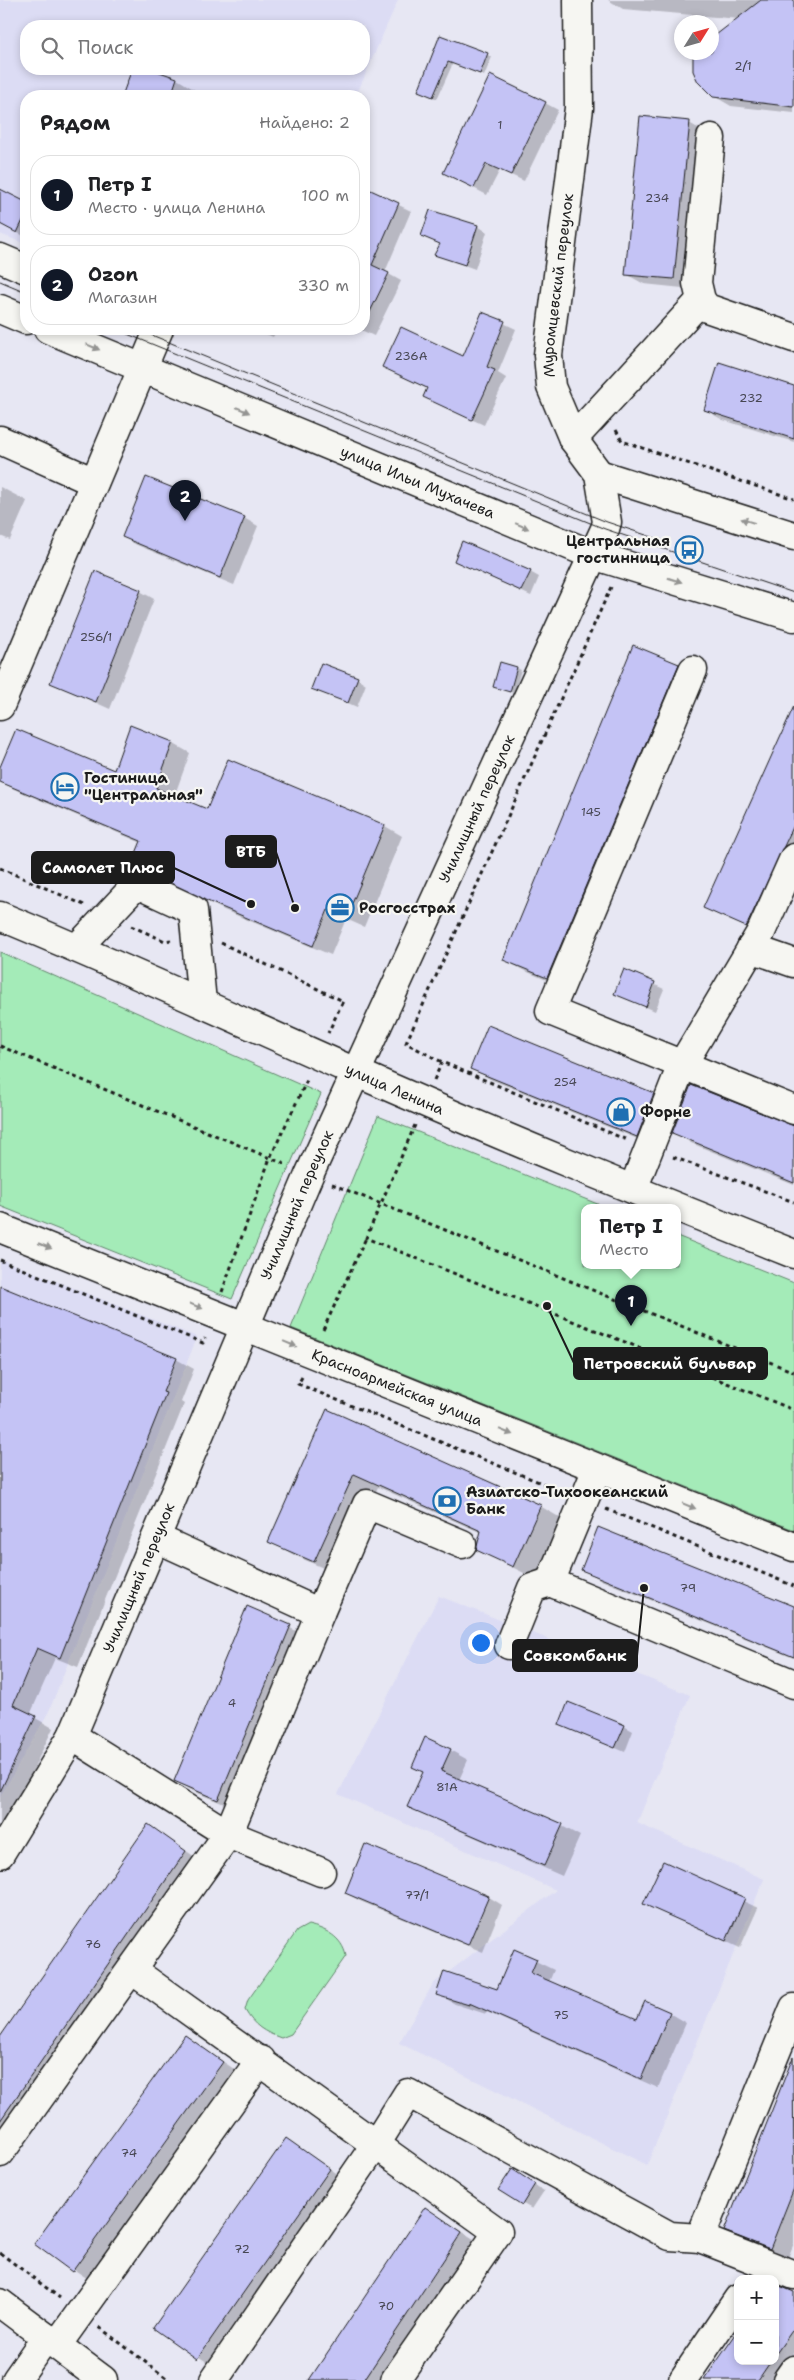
<!DOCTYPE html>
<html lang="ru">
<head>
<meta charset="utf-8">
<style>
	body { margin:0; font-family:"Shantell Sans",sans-serif; background:#f6f6f6; color:#202124 }
	.controls { position:absolute; right:15px; bottom:15px; display:grid; overflow:hidden; border-radius:10px; box-shadow:0 2px 8px #0003 }
	.controls button { width:45px; height:45px; display:grid; place-items:center; padding:0; border:0; border-bottom:1px solid #e0e0e0; background:#fff; color:#202124; font:25px sans-serif }
	.compass { position:absolute; left:674px; top:15px; width:45px; height:45px; border-radius:50%; background:#fff; box-shadow:0 2px 8px #0003; rotate:53deg }
	.you { position:absolute; left:480px; top:1642px; width:18px; height:18px; margin:-12px; border:4px solid #fff; border-radius:50%; background:#1a73e8; box-shadow:0 0 0 8px #1a73e833 }
	.badge { display:grid; place-items:center; width:32px; height:32px; border-radius:50%; background:#111827; color:#fff; font-size:16px; font-weight:700 }
	.pin { position:absolute; translate:-50% -41px; filter:drop-shadow(0 1px 2px #0008) }
	.pin::after { content:''; position:absolute; top:26px; width:18px; height:15px; background:inherit; clip-path:polygon(0 0,100% 0,50% 100%) }
	.popup { position:absolute; left:581px; top:1204px; width:100px; height:65px; box-sizing:border-box; display:grid; place-content:center; border-radius:10px; background:#fff; filter:drop-shadow(0 1px 4px #0005); font-size:16px; white-space:nowrap; color:#757577 }
	.popup b { font-size:19px; color:#202124 }
	.popup::after { content:''; position:absolute; left:50%; top:100%; margin-left:-10px; border:10px solid transparent; border-top-color:#fff }
	.list { margin:0; padding:0; list-style:none }
	h2 { display:flex; justify-content:space-between; align-items:center; height:65px; margin:0; padding:0 20px; font-size:21px }
	h2 small { font-size:16px; font-weight:400; color:#757577 }
	.list li { display:grid; grid-template-columns:32px 1fr auto; gap:15px; align-items:center; box-sizing:border-box; height:80px; margin:0 10px 10px; padding:0 10px; border:1px solid #e0e0e0; border-radius:20px }
	.list b { display:block; font-size:19px; white-space:nowrap }
	.list p { margin:0; font-size:16px; white-space:nowrap; color:#757577 }
	.list em { font-size:16px; font-style:normal; color:#757577 }
	.icon { flex:none; width:28px; height:28px; fill:none; stroke:currentColor; stroke-width:2; stroke-linecap:round; stroke-linejoin:round }
	.map { position:relative; flex:none; width:794px; height:2380px; overflow:hidden }
	.search { position:absolute; background:#fff; box-shadow:0 2px 8px #0003; left:20px; top:20px; width:350px; height:55px; display:flex; align-items:center; gap:12px; box-sizing:border-box; padding:0 18px; border-radius:20px; color:#757577; font-size:19px }
	.panel { position:absolute; background:#fff; box-shadow:0 2px 8px #0003; left:20px; top:90px; width:350px; height:245px; border-radius:20px }
	.map>svg:first-child { display:block }
	.built { fill:#dcdcf4; fill-rule:evenodd }
	.green { fill:#a4ebb8; stroke:#60846a }
	.shadow { fill:#0003 }
	.building { fill:#c4c3f5; stroke:#1c1c1c }
	.lines { fill:none; stroke-linecap:round; stroke-linejoin:round }
	.minor-casing { stroke:#1c1c1c; stroke-width:31 }
	.major-casing { stroke:#1c1c1c; stroke-width:31 }
	.path { stroke:#1c1c1c; stroke-width:3; stroke-dasharray:4 4; stroke-linecap:butt }
	.minor { stroke:#f6f6f2; stroke-width:28 }
	.major { stroke:#f6f6f2; stroke-width:28 }
	.tram { stroke:#1c1c1c; stroke-width:1 }
	.oneway { fill:#949492 }
	.labels { text-anchor:middle; stroke-width:4.5; stroke-linejoin:round; paint-order:stroke }
	.number-label { font-size:12px; fill:#464652 }
	.street-label { font-size:15px; fill:#1c1c1c; stroke:#f6f6f2 }
	.poi-label { font-size:15px; font-weight:bold; fill:#1c1c1c; stroke:#f6f6f2; text-anchor:start }
	.leader { fill:none; stroke:#1c1c1c; stroke-width:2 }
	.callout-dot { fill:#1c1c1c; stroke:#f6f6f2; stroke-width:2 }
	.callout { fill:#1c1c1c; stroke:#1c1c1c; stroke-width:2 }
	.callout-label { font-size:16px; text-anchor:middle; font-weight:bold; fill:#fff }
</style>
</head>
<body>
<div class="map">
<svg width="794" height="2380" viewBox="0 0 794 2380">
	<rect width="100%" height="100%" fill="#e7e7f3"/>
	<filter id="ink" filterUnits="userSpaceOnUse"><feTurbulence type="fractalNoise" baseFrequency=".02" numOctaves="2"/><feDisplacementMap in="SourceGraphic" scale="10" xChannelSelector="R" yChannelSelector="G"/><feConvolveMatrix kernelMatrix="1 2 1 2 8 2 1 2 1" color-interpolation-filters="sRGB"/></filter>
	<g filter="url(#ink)">
		<g class="built">
			<path d="M0 0H398L356 96H26V244L0 234ZM26 26H364V69H26Z"/>
			<polygon points="0,1259 197,1337 49,1711 0,1797"/>
			<polygon points="439,1596 690,1695 637,1823 764,1879 647,2165 399,2043 433,1984 556,1890 338,1794"/>
		</g>
		<g class="green">
			<polygon points="0,952 321,1094 232,1299 0,1206"/>
			<polygon points="378,1116 605,1207 585,1207 585,1265 677,1265 677,1236 794,1283 794,1530 291,1328"/>
			<path d="M308 1925C326 1929 342 1937 346 1956L291 2034 281 2038C264 2032 254 2026 245 2010L248 2000 297 1931Z"/>
		</g>
		<g class="shadow">
			<polygon points="608,0 794,0 794,113 731,106 714,96 712,39 739,19 623,9"/>
			<polygon points="441,36 492,57 484,76 453,63 437,99 424,93"/>
			<polygon points="133,69 148,69 177,79 195,90 192,96 123,96"/>
			<polygon points="545,103 558,110 524,181 500,170 487,195 458,180"/>
			<polygon points="689,123 707,133 692,289 644,284 626,274"/>
			<polygon points="366,189 411,211 385,272 401,281 374,336 359,329 364,329 364,194"/>
			<polygon points="0,190 26,203 26,237 0,224"/>
			<polygon points="431,211 478,226 487,232 475,269 436,255 441,244 432,240"/>
			<polygon points="482,313 516,329 498,373 506,378 484,425 436,403 428,389 395,373 464,357"/>
			<polygon points="255,329 277,329 273,337"/>
			<polygon points="794,387 794,442 723,420 705,410"/>
			<polygon points="0,487 27,501 10,540 0,536"/>
			<polygon points="244,518 258,526 234,585 137,545 123,537"/>
			<polygon points="455,561 530,572 539,577 531,596"/>
			<polygon points="140,591 154,599 110,709 52,683"/>
			<polygon points="678,665 696,675 565,988 523,970 505,960"/>
			<polygon points="517,668 521,670 514,693 498,688"/>
			<polygon points="357,678 366,684 357,707 313,688"/>
			<polygon points="794,709 794,872 764,936 705,907"/>
			<polygon points="172,743 190,753 174,797 207,811 228,760 385,826 402,836 364,927 346,919 331,955 224,910 163,879 149,878 131,868 142,843 14,789 0,781 0,770 114,771"/>
			<polygon points="624,971 664,989 655,1011 615,993"/>
			<polygon points="489,1026 654,1094 672,1104 655,1146 490,1079 472,1068"/>
			<polygon points="794,1128 794,1185 691,1143 674,1132"/>
			<polygon points="0,1288 176,1359 194,1369 181,1402 184,1404 78,1667 55,1658 30,1715 53,1728 0,1839"/>
			<polygon points="328,1411 540,1506 564,1520 538,1580 478,1550 482,1533 378,1487 339,1575 294,1555 270,1541"/>
			<polygon points="583,1569 794,1608 794,1658 601,1580"/>
			<polygon points="248,1608 309,1637 236,1809 193,1791 175,1780"/>
			<polygon points="560,1724 624,1726 633,1731 625,1752"/>
			<polygon points="450,1750 468,1760 459,1780 562,1826 580,1836 562,1876 427,1816 409,1806 424,1773 413,1767"/>
			<polygon points="148,1826 203,1862 0,2157 0,2040"/>
			<polygon points="366,1846 489,1897 502,1905 483,1952 360,1901 346,1893"/>
			<polygon points="663,1863 758,1908 740,1948 645,1904"/>
			<polygon points="515,1951 554,1970 549,1982 637,2021 669,2013 686,2023 658,2088 487,2012 486,2014 455,2004 438,1994 498,1990"/>
			<polygon points="185,2036 240,2073 91,2281 36,2244"/>
			<polygon points="794,2057 794,2243 788,2258 743,2240 725,2230"/>
			<polygon points="286,2140 347,2180 216,2368 155,2328"/>
			<polygon points="521,2176 544,2191 532,2209 523,2204"/>
			<polygon points="425,2208 480,2243 388,2380 311,2380"/>
			<polygon points="775,2286 794,2293 794,2364 783,2380 706,2380 738,2361 775,2361"/>
		</g>
		<g class="building">
			<polygon points="761,0 794,0 794,107 713,97 698,82 693,71 693,52 712,52 712,38"/>
			<polygon points="440,35 488,53 480,74 448,62 433,97 418,91"/>
			<polygon points="132,69 151,69 177,78 171,96 122,96"/>
			<polygon points="490,75 546,102 511,175 486,164 474,188 443,173"/>
			<polygon points="640,116 690,121 674,279 625,275"/>
			<polygon points="364,187 399,203 372,265 389,273 364,324"/>
			<polygon points="0,189 26,202 26,214 17,233 0,224"/>
			<polygon points="430,210 478,225 465,265 434,255 440,244 421,236"/>
			<polygon points="482,312 505,321 487,367 495,370 472,420 423,397 427,388 382,367 401,327 463,356"/>
			<polygon points="719,362 794,386 794,439 704,410"/>
			<polygon points="146,477 245,517 220,578 122,537"/>
			<polygon points="462,541 531,571 521,591 454,561"/>
			<polygon points="95,571 141,590 96,702 50,683"/>
			<polygon points="633,645 679,664 547,978 503,960"/>
			<polygon points="500,662 517,667 510,692 493,687"/>
			<polygon points="321,663 358,677 348,703 311,689"/>
			<polygon points="794,706 794,825 746,927 703,908"/>
			<polygon points="130,725 173,742 156,788 207,809 228,759 385,825 346,918 328,910 313,946 205,900 144,870 130,868 141,841 0,782 0,767 16,729 114,770"/>
			<polygon points="624,969 655,982 646,1007 614,994"/>
			<polygon points="488,1025 654,1093 637,1137 470,1069"/>
			<polygon points="691,1085 794,1126 794,1183 672,1133"/>
			<polygon points="0,1286 177,1358 163,1392 166,1393 60,1658 37,1648 13,1705 36,1716 0,1792"/>
			<polygon points="327,1409 541,1505 513,1567 476,1550 481,1531 354,1474 314,1562 268,1542"/>
			<polygon points="598,1527 794,1606 794,1657 581,1570"/>
			<polygon points="247,1606 291,1625 218,1800 174,1781"/>
			<polygon points="568,1702 625,1725 615,1748 559,1725"/>
			<polygon points="425,1737 451,1749 441,1771 563,1824 544,1866 407,1807 423,1772 412,1767"/>
			<polygon points="148,1824 186,1851 0,2121 0,2037"/>
			<polygon points="365,1844 489,1896 468,1945 345,1893"/>
			<polygon points="663,1861 745,1898 726,1941 643,1904"/>
			<polygon points="514,1949 537,1959 531,1973 637,2019 645,2001 670,2012 641,2079 469,2003 469,2005 436,1995 444,1971 497,1989"/>
			<polygon points="185,2035 223,2062 72,2272 34,2244"/>
			<polygon points="793,2057 794,2188 770,2249 724,2231"/>
			<polygon points="286,2138 330,2169 197,2359 153,2328"/>
			<polygon points="512,2169 535,2184 522,2205 498,2190"/>
			<polygon points="425,2207 462,2232 364,2380 309,2380"/>
			<polygon points="775,2284 794,2292 794,2328 775,2355"/>
			<polygon points="738,2331 738,2361 771,2361 758,2380 704,2380"/>
		</g>
		<g class="lines">
			<g class="minor-casing">
				<g id="minor">
					<polyline points="711,138 697,283 701,300 707,308 794,338"/>
					<polyline points="0,258 26,269"/>
					<polyline points="573,439 701,300"/>
					<polyline points="0,440 94,482"/>
					<polyline points="599,474 794,536"/>
					<polyline points="693,670 550,1011 794,1110"/>
					<polyline points="0,706 159,329"/>
					<polyline points="77,948 137,884 193,910 202,1002"/>
					<polyline points="751,948 794,963"/>
					<polyline points="633,1189 682,1065 761,932 794,858"/>
					<polyline points="597,1469 550,1582 794,1684"/>
					<polyline points="156,1538 320,1613 367,1504 462,1544"/>
					<polyline points="320,1613 228,1834 321,1872"/>
					<polyline points="509,1645 532,1588 550,1582"/>
					<path id="s1" d="M0 1854 72 1736 309 1175 605 529 607 522 599 474 573 439 551 387 548 355 579 108 578 0"/>
					<polyline points="132,1970 498,2232 395,2380"/>
					<polyline points="0,2153 228,1834 72,1736"/>
					<polyline points="700,2238 794,2008"/>
					<polyline points="0,2303 103,2380"/>
					<polyline points="57,2345 261,2060"/>
					<polyline points="16,2380 46,2337"/>
					<polyline points="214,2380 376,2144 408,2093 670,2236 700,2238 794,2275"/>
					<polyline points="683,2380 738,2299"/>
					<polyline points="787,2380 794,2370"/>
				</g>
			</g>
			<g class="major-casing">
				<g id="major">
					<polyline points="0,309 26,320"/>
					<path id="s2" d="M48 329 593 555 794 617"/>
					<path id="s3" d="M0 916C119 965 236 1019 353 1071 499 1136 646 1195 794 1254"/>
					<path id="s4" d="M0 1228 794 1547"/>
				</g>
			</g>
			<g class="path">
				<polyline points="616,430 622,441 794,499"/>
				<polyline points="611,587 406,1043 442,1062 627,1140"/>
				<polyline points="0,868 84,905"/>
				<polyline points="131,926 165,941 171,940"/>
				<polyline points="221,943 343,1001 328,1033"/>
				<polyline points="0,1046 287,1165"/>
				<polyline points="434,1080 442,1062"/>
				<polyline points="415,1125 366,1238 794,1410"/>
				<polyline points="673,1157 794,1202"/>
				<polyline points="332,1184 794,1372"/>
				<polyline points="0,1260 203,1343 205,1338"/>
				<polyline points="222,1292 270,1158 308,1078"/>
				<polyline points="323,1330 366,1238"/>
				<polyline points="302,1377 298,1384 561,1491"/>
				<polyline points="606,1509 794,1586"/>
				<polyline points="0,2253 60,2298"/>
				<polyline points="99,2327 169,2380"/>
			</g>
			<use href="#minor" class="minor"/>
			<use href="#major" class="major"/>
			<g class="tram">
				<polyline points="0,281 26,292"/>
				<polyline points="115,329 605,529 794,593"/>
				<polyline points="137,329 607,522 664,541"/>
			</g>
		</g>
		<defs><path id="oneway-solid" d="M-6-.8H1V-3.2L6.5 0L1 3.2V.8H-6Z" transform="scale(1.25)"/></defs>
		<g class="oneway">
			<use href="#oneway-solid" transform="translate(93 347) rotate(23)"/>
			<use href="#oneway-solid" transform="translate(243 410) rotate(23)"/>
			<use href="#oneway-solid" transform="translate(748 521) rotate(-162)"/>
			<use href="#oneway-solid" transform="translate(522 526) rotate(23)"/>
			<use href="#oneway-solid" transform="translate(675 580) rotate(17)"/>
			<use href="#oneway-solid" transform="translate(45 1246) rotate(22)"/>
			<use href="#oneway-solid" transform="translate(196 1306) rotate(22)"/>
			<use href="#oneway-solid" transform="translate(290 1344) rotate(22)"/>
			<use href="#oneway-solid" transform="translate(506 1432) rotate(22)"/>
			<use href="#oneway-solid" transform="translate(689 1506) rotate(22)"/>
		</g>
	</g>
	<defs>
		<g id="bus-ring" transform="scale(1.4375)"><circle r="9.5" fill="#f6f6f2" stroke="#1f6fb2" stroke-width="1.5"/><path d="M-5-6H5V4H4V6H2V4H-2V6H-4V4H-5ZM-3.5-4V0h7V-4ZM-3.5 1.2v1.5H-2V1.2ZM2 1.2v1.5H3.5V1.2Z" fill="#1f6fb2"/></g>
		<g id="hotel-ring" transform="scale(1.4375)"><circle r="9.5" fill="#f6f6f2" stroke="#1f6fb2" stroke-width="1.5"/><path d="M-6-4.5h1.5V1H6V5H4.5V3h-9V5H-6ZM-4 0a1.8 1.8 0 1 1 3.6 0ZM.5 0V-2.5h3Q6-2.5 6 0Z" fill="#1f6fb2"/></g>
		<g id="office-ring" transform="scale(1.4375)"><circle r="9.5" fill="#f6f6f2" stroke="#1f6fb2" stroke-width="1.5"/><path d="M-6-3h4V-5.5h4V-3h4V5H-6ZM-1-4.5V-3h2v-1.5ZM-6 0V1H6V0Z" fill="#1f6fb2"/></g>
		<g id="shop-ring" transform="scale(1.4375)"><circle r="9.5" fill="#f6f6f2" stroke="#1f6fb2" stroke-width="1.5"/><path d="M-5-2.5h2.3a2.7 3.5 0 0 1 5.4 0H5L5.5 6h-11ZM-1.5-2.5h3a1.5 2.3 0 0 0-3 0Z" fill="#1f6fb2"/></g>
		<g id="bank-ring" transform="scale(1.4375)"><circle r="9.5" fill="#f6f6f2" stroke="#1f6fb2" stroke-width="1.5"/><path d="M-6-4H6V4H-6ZM0-2.3a2.3 2.3 0 1 0 0 4.6a2.3 2.3 0 1 0 0-4.6Z" fill="#1f6fb2"/></g>
	</defs>
	<g fill-rule="evenodd">
		<use href="#bus-ring" x="689" y="550"/>
		<use href="#hotel-ring" x="65" y="787"/>
		<use href="#office-ring" x="340" y="908"/>
		<use href="#shop-ring" x="621" y="1112"/>
		<use href="#bank-ring" x="447" y="1501"/>
	</g>
	<g class="labels">
		<g class="number-label">
			<text x="743" y="70">2/1</text>
			<text x="500" y="129">1</text>
			<text x="657" y="202">234</text>
			<text x="411" y="360">236А</text>
			<text x="751" y="402">232</text>
			<text x="96" y="641">256/1</text>
			<text x="591" y="816">145</text>
			<text x="565" y="1086">254</text>
			<text x="688" y="1592">79</text>
			<text x="232" y="1707">4</text>
			<text x="447" y="1791">81А</text>
			<text x="417" y="1899">77/1</text>
			<text x="93" y="1948">76</text>
			<text x="561" y="2019">75</text>
			<text x="129" y="2157">74</text>
			<text x="242" y="2253">72</text>
			<text x="386" y="2310">70</text>
		</g>
		<g class="street-label">
			<text dy="5" stroke="none"><textPath href="#s1" startOffset="1716">Муромцевский переулок</textPath></text>
			<text dy="5" stroke="none"><textPath href="#s2" startOffset="400">улица Ильи Мухачева</textPath></text>
			<text dy="5" stroke="none"><textPath href="#s1" startOffset="1150">Училищный переулок</textPath></text>
			<text dy="5" stroke="none"><textPath href="#s3" startOffset="431">улица Ленина</textPath></text>
			<text dy="5" stroke="none"><textPath href="#s1" startOffset="715">Училищный переулок</textPath></text>
			<text dy="5" stroke="none"><textPath href="#s4" startOffset="428">Красноармейская улица</textPath></text>
			<text dy="5" stroke="none"><textPath href="#s1" startOffset="310">Училищный переулок</textPath></text>
		</g>
		<g class="poi-label">
			<text x="670" y="546" text-anchor="end">Центральная<tspan x="670" dy="17">гостинница</tspan></text>
			<text x="84" y="783">Гостиница<tspan x="84" dy="17">"Центральная"</tspan></text>
			<text x="359" y="913">Росгосстрах</text>
			<text x="640" y="1117">Форне</text>
			<text x="466" y="1497">Азиатско-Тихоокеанский<tspan x="466" dy="17">Банк</tspan></text>
		</g>
	</g>
	<path class="leader" d="M295 908L276 852M251 904L174 868M547 1306L574 1363M644 1588L637 1656"/>
	<g class="callout-dot">
		<circle cx="295" cy="908" r="5"/>
		<circle cx="251" cy="904" r="5"/>
		<circle cx="547" cy="1306" r="5"/>
		<circle cx="644" cy="1588" r="5"/>
	</g>
	<g class="callout">
		<rect x="226" y="836" width="50" height="31" rx="5"/>
		<rect x="32" y="852" width="142" height="31" rx="5"/>
		<rect x="574" y="1348" width="193" height="31" rx="5"/>
		<rect x="513" y="1640" width="124" height="31" rx="5"/>
	</g>
	<g class="callout-label">
		<text x="251" y="857">ВТБ</text>
		<text x="103" y="873">Самолет Плюс</text>
		<text x="670" y="1369">Петровский бульвар</text>
		<text x="575" y="1661">Совкомбанк</text>
	</g>
</svg>
<div class="controls">
<button>+</button>
<button>−</button>
</div>
<svg class="compass" viewBox="-18 -18 36 36"><path d="M0-13l5 13h-10z" fill="#e53935"/><path d="M0 13l5-13h-10z" fill="#757577"/></svg>
<div class="you"></div>
<div class="pin badge" style="left:631px;top:1326px">1</div>
<div class="popup"><b>Петр I</b>Место</div>
<div class="pin badge" style="left:185px;top:521px">2</div>
<div class="search"><svg class="icon" aria-label="search" viewBox="0 0 24 24"><circle cx="10" cy="10" r="6"/><path d="M15 15l6 6"/></svg>Поиск</div>
<section class="panel">
<h2>Рядом<small>Найдено: 2</small></h2>
<ul class="list">
<li><span class="badge">1</span><div><b>Петр I</b><p>Место · улица Ленина</p></div><em>100 m</em></li>
<li><span class="badge">2</span><div><b>Ozon</b><p>Магазин</p></div><em>330 m</em></li>
</ul>
</section>
</div>
</body>
</html>
